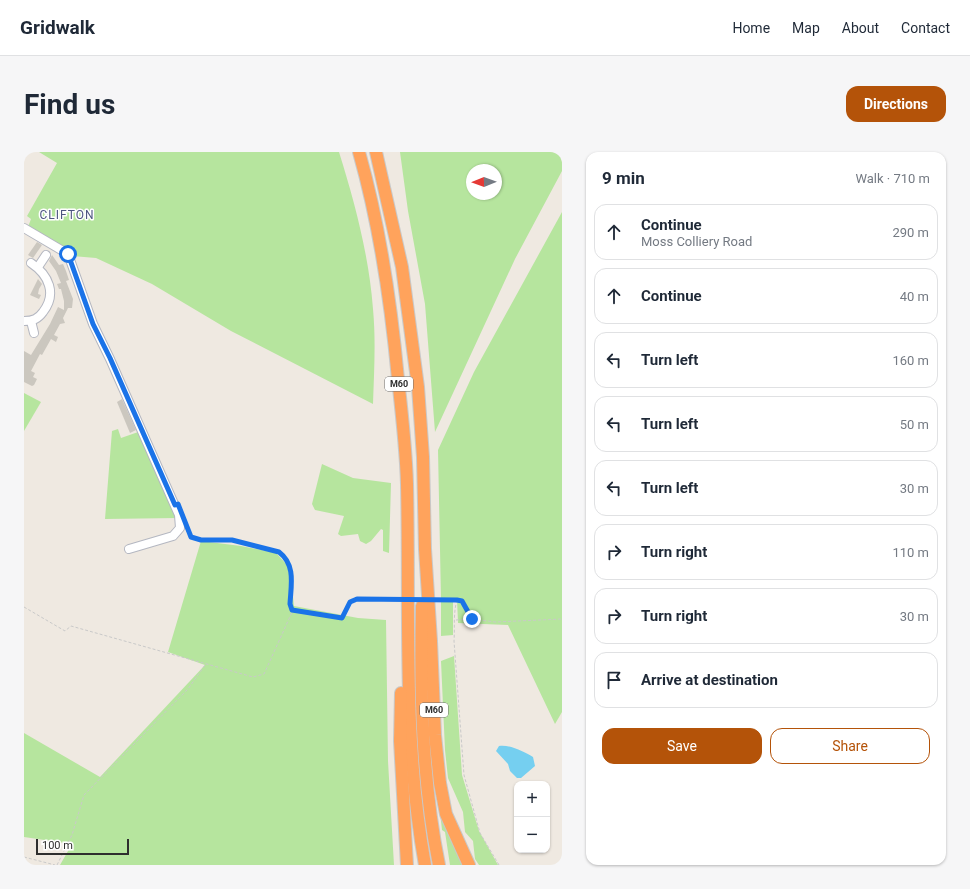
<!DOCTYPE html>
<html lang="en">
<head>
<meta charset="utf-8">
<style>
	body { margin:0; font-family:Roboto,sans-serif; background:#f6f6f7; color:#1f2937 }
	.controls { position:absolute; right:12px; bottom:12px; display:grid; overflow:hidden; border-radius:8px; box-shadow:0 1px 3px #0004 }
	.controls button { width:36px; height:36px; display:grid; place-items:center; padding:0; border:0; border-bottom:1px solid #e0e1e3; background:#fff; color:#1f2937; font:20px sans-serif }
	.compass { position:absolute; left:442px; top:12px; width:36px; height:36px; border-radius:50%; background:#fff; box-shadow:0 1px 3px #0004; rotate:269deg }
	.scale { position:absolute; left:12px; bottom:10px; width:93px; box-sizing:border-box; padding-left:4px; border:2px solid #2e2e2e; border-top:0; font-size:11px; line-height:14px; white-space:nowrap; color:#2e2e2e; -webkit-text-stroke:3px #fff; paint-order:stroke }
	.stop { position:absolute; width:12px; height:12px; margin:-9px; border:3px solid #1a73e8; border-radius:50%; background:#fff }
	.stop.end { background:#1a73e8; border-color:#fff; box-shadow:0 1px 4px #0008 }
	.list { margin:0; padding:0; list-style:none }
	h2 { display:flex; justify-content:space-between; align-items:center; height:52px; margin:0; padding:0 16px; font-size:17px }
	h2 small { font-size:13px; font-weight:400; color:#747a83 }
	.list li { display:grid; grid-template-columns:26px 1fr auto; gap:12px; align-items:center; box-sizing:border-box; height:56px; margin:0 8px 8px; padding:0 8px; border:1px solid #e0e1e3; border-radius:12px }
	.list b { display:block; font-size:15px; white-space:nowrap }
	.list p { margin:0; font-size:13px; white-space:nowrap; color:#747a83 }
	.list em { font-size:13px; font-style:normal; color:#747a83 }
	.actions { display:flex; gap:8px; padding:12px 16px }
	.actions a { flex:1; padding:9px 0; border:1px solid #b45309; border-radius:12px; text-align:center; font-size:14px; color:#b45309 }
	.actions .main { background:#b45309; color:#fff }
	.icon { flex:none; width:22px; height:22px; fill:none; stroke:currentColor; stroke-width:2; stroke-linecap:round; stroke-linejoin:round }
	.map { position:relative; flex:none; width:538px; height:713px; overflow:hidden; border-radius:12px }
	header { display:flex; align-items:center; gap:24px; box-sizing:border-box; height:56px; padding:0 20px; background:#fff; border-bottom:1px solid #e0e1e3 }
	header strong { font-size:19px }
	nav { display:flex; gap:22px; margin-inline-start:auto; font-size:14px }
	.intro { display:flex; align-items:center; justify-content:space-between; box-sizing:border-box; height:96px; padding:0 24px }
	h1 { margin:0; font-size:28px }
	.button { padding:10px 18px; border-radius:12px; background:#b45309; color:#fff; font-size:14px; font-weight:700 }
	main { display:flex; gap:24px; padding:0 24px }
	aside { flex:1; background:#fff; border-radius:12px; box-shadow:0 1px 3px #0004 }
	.map>svg:first-child { display:block }
	.green { fill:#b6e59e; fill-rule:evenodd }
	.water { fill:#75cff0 }
	.building { fill:#cbc7bf }
	.lines { fill:none; stroke-linecap:round; stroke-linejoin:round }
	.minor-casing { stroke:#b4b7c1; stroke-width:10 }
	.highway-casing { stroke:#c9c9c9; stroke-width:14 }
	.path { stroke:#c9c9c9; stroke-width:1; stroke-dasharray:3 2; stroke-linecap:butt }
	.minor { stroke:#fff; stroke-width:8 }
	.highway { stroke:#ffa35c; stroke-width:12 }
	.path-bridge { stroke:#c9c9c9; stroke-width:1; stroke-dasharray:3 2; stroke-linecap:butt }
	.route { stroke:#1a73e8; stroke-width:5 }
	.labels { text-anchor:middle; stroke-width:3; stroke-linejoin:round; paint-order:stroke }
	.shield { fill:#fff; stroke:#6d6d6d; stroke-width:1 }
	.shield-label { font-size:9px; font-weight:bold; fill:#2e2e2e }
	.quarter-label { font-size:12px; letter-spacing:1px; fill:#4d5680; stroke:#fff }
</style>
</head>
<body>
<header>
<strong>Gridwalk</strong>
<nav><a>Home</a><a>Map</a><a>About</a><a>Contact</a></nav>
</header>
<div class="intro"><h1>Find us</h1><a class="button">Directions</a></div>
<main>
<div class="map">
<svg width="538" height="713" viewBox="0 0 538 713">
	<rect width="100%" height="100%" fill="#efe9e1"/>
	<g class="green">
		<path d="M15 0H315C331 51 345 104 349 157 352 189 350 221 349 252L207 179 128 132 72 106 48 104 4 75 7 67 3 64 33 11Z"/>
		<path d="M376 0H538V19L491 107 411 280 401 152 384 59ZM448 18H472V42H448Z"/>
		<polygon points="538,60 538,560 531,572 484,473 434,471 433,447 417,447 414,298 450,220"/>
		<polygon points="0,241 17,250 0,279"/>
		<polygon points="94,277 97,286 117,279 153,366 81,367 88,279"/>
		<polygon points="298,312 329,326 367,331 365,401 359,399 359,378 357,377 347,389 342,392 336,389 334,382 317,384 314,382 320,364 291,358 288,352"/>
		<polygon points="177,389 217,394 252,401 266,416 270,454 334,466 362,468 364,609 370,713 36,713 48,692 0,685 0,581 76,625 181,513 144,500"/>
		<polygon points="417,449 429,449 429,483 417,484"/>
		<polygon points="430,504 438,623 455,679 474,713 455,713 451,707 449,689 441,680 439,660 424,626 421,598 417,509"/>
		<polygon points="415,651 440,713 426,713 421,680 418,678"/>
	</g>
	<path class="water" d="M475 594C485 592 501 600 509 605L511 614 497 626H493L486 619 484 612 472 599Z"/>
	<g class="building">
		<polygon points="13,90 18,93 9,106 4,103"/>
		<polygon points="28,103 35,113 39,112 42,119 45,128 42,129 49,147 48,156 44,156 39,166 41,171 36,172 30,183 34,185 32,190 27,187 18,203 16,202 7,219 11,221 9,225 13,227 10,233 8,234 0,230 0,199 7,203 26,172 34,155 40,158 40,149 37,137 35,137 33,132 37,131 32,119 25,109"/>
		<polygon points="14,127 18,132 15,137 14,142 17,143 15,147 6,143"/>
		<polygon points="98,247 112,278 106,281 93,250"/>
	</g>
	<g class="lines">
		<g class="minor-casing">
			<g id="minor">
				<polyline points="0,76 44,102 69,172 86,207 155,363 156,376 149,384 105,397"/>
				<polyline points="14,115 22,103"/>
				<path d="M0 169C9 169 14 167 19 160 33 142 25 123 7 111"/>
				<polyline points="7,169 10,181"/>
			</g>
		</g>
		<g class="highway-casing">
			<g id="highway">
				<path d="M335 0C356 74 367 151 374 227 378 262 382 297 383 332 386 459 378 587 401 713"/>
				<polyline points="352,0 378,115 394,235 399,305 401,397 407,489 411,583 416,631 422,662 445,713"/>
				<path d="M398 454C396 540 398 629 415 713"/>
				<polyline points="377,541 376,589 383,713"/>
			</g>
		</g>
		<g class="path">
			<path d="M164 377 167 385 177 388H209L255 400C273 412 267 433 266 452L269 458 318 466C328 449 327 443 350 447"/>
			<polyline points="0,455 41,479 47,474 229,525 240,522 269,458"/>
			<polyline points="432,468 447,467"/>
			<polyline points="0,705 31,713"/>
			<polyline points="33,713 48,683 60,643 164,537 181,513"/>
			<path d="M475 713 456 681 440 623 430 489C431 475 429 462 433 448L438 449 448 467 471 470 538 467"/>
		</g>
		<use href="#minor" class="minor"/>
		<use href="#highway" class="highway"/>
		<polyline class="path-bridge" points="350,447 433,448"/>
	</g>
	<g class="lines">
		<path class="route" d="M44 102 69 172 86 206 151 353 154 352 167 385 177 388H208L255 400C272 413 267 433 266 452L268 458 318 466 326 450 333 447 433 448 438 449 448 467"/>
	</g>
	<g class="labels">
		<g class="shield">
			<rect x="361" y="225" width="28" height="14" rx="3"/>
			<rect x="396" y="551" width="28" height="14" rx="3"/>
		</g>
		<g class="shield-label">
			<text x="375" y="235">M60</text>
			<text x="410" y="561">M60</text>
		</g>
		<g class="quarter-label">
			<text x="43" y="67">CLIFTON</text>
		</g>
	</g>
</svg>
<div class="controls">
<button>+</button>
<button>−</button>
</div>
<svg class="compass" viewBox="-18 -18 36 36"><path d="M0-13l5 13h-10z" fill="#e53935"/><path d="M0 13l5-13h-10z" fill="#747a83"/></svg>
<div class="scale">100 m</div>
<div class="stop" style="left:44px;top:102px"></div>
<div class="stop end" style="left:448px;top:467px"></div>
</div>
<aside>
<h2>9 min<small>Walk · 710 m</small></h2>
<ul class="list">
<li><svg class="icon" aria-label="ahead" viewBox="0 0 24 24"><path d="M12 20V5M6 11l6-6 6 6"/></svg><div><b>Continue</b><p>Moss Colliery Road</p></div><em>290 m</em></li>
<li><svg class="icon" aria-label="ahead" viewBox="0 0 24 24"><path d="M12 20V5M6 11l6-6 6 6"/></svg><div><b>Continue</b></div><em>40 m</em></li>
<li><svg class="icon" aria-label="left" viewBox="0 0 24 24"><path d="M17 20v-9H6M10 6l-5 5 5 5"/></svg><div><b>Turn left</b></div><em>160 m</em></li>
<li><svg class="icon" aria-label="left" viewBox="0 0 24 24"><path d="M17 20v-9H6M10 6l-5 5 5 5"/></svg><div><b>Turn left</b></div><em>50 m</em></li>
<li><svg class="icon" aria-label="left" viewBox="0 0 24 24"><path d="M17 20v-9H6M10 6l-5 5 5 5"/></svg><div><b>Turn left</b></div><em>30 m</em></li>
<li><svg class="icon" aria-label="right" viewBox="0 0 24 24"><path d="M7 20v-9h11M14 6l5 5-5 5"/></svg><div><b>Turn right</b></div><em>110 m</em></li>
<li><svg class="icon" aria-label="right" viewBox="0 0 24 24"><path d="M7 20v-9h11M14 6l5 5-5 5"/></svg><div><b>Turn right</b></div><em>30 m</em></li>
<li><svg class="icon" aria-label="arrive" viewBox="0 0 24 24"><path d="M6 21V4h12l-3 4 3 4H6"/></svg><div><b>Arrive at destination</b></div></li>
</ul>
<div class="actions"><a class="main">Save</a><a>Share</a></div>
</aside>
</main>
</body>
</html>
